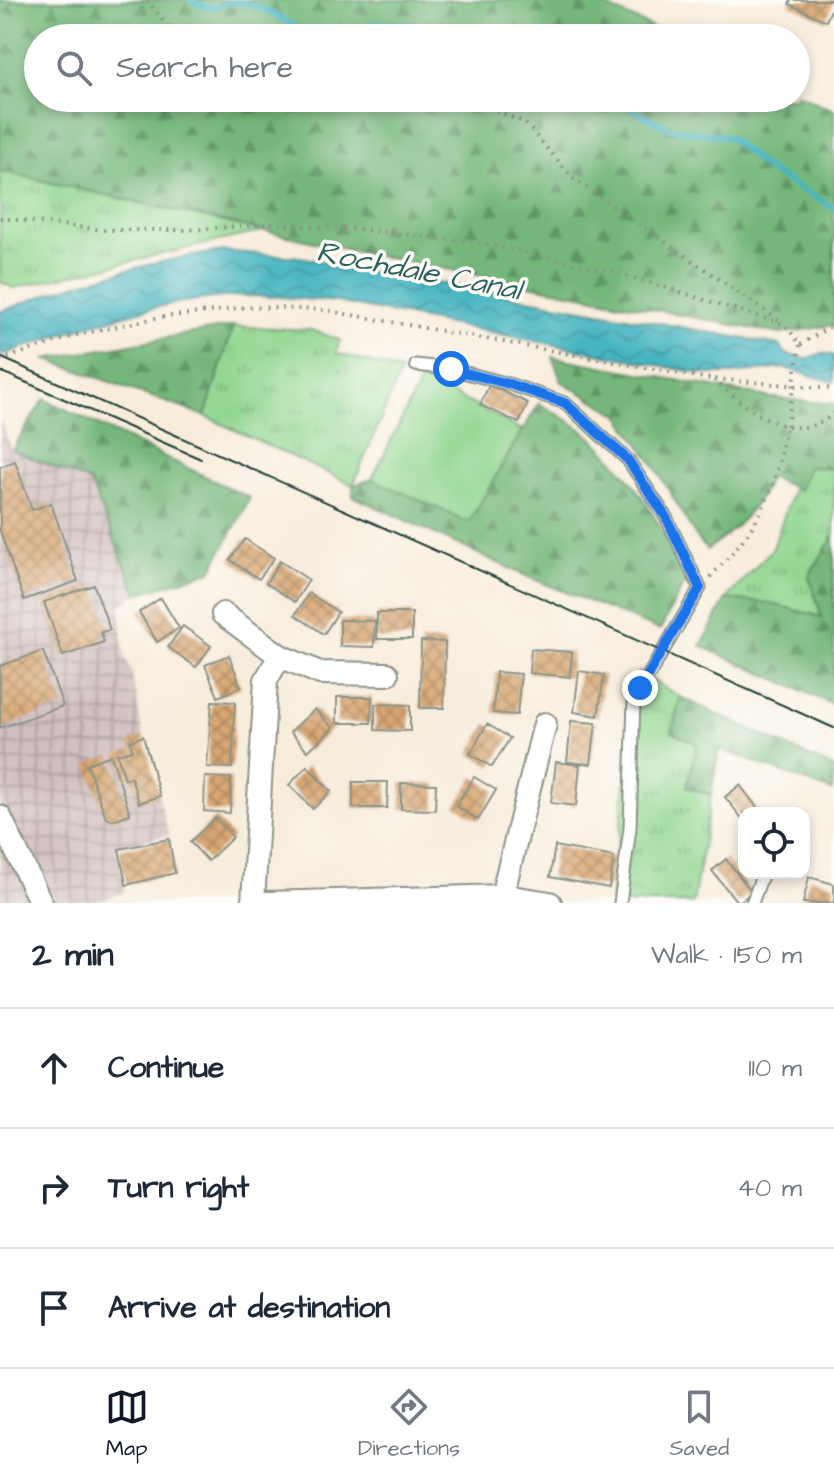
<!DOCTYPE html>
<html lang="en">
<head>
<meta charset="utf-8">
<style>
	body { margin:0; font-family:"Architects Daughter",sans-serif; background:#f2f2f3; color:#1f2937 }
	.controls { position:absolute; right:24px; bottom:24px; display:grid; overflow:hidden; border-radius:16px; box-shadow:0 4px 12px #0003 }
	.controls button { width:72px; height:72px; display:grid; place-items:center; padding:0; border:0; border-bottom:2px solid #e0e1e3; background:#fff; color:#1f2937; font:40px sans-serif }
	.stop { position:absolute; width:24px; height:24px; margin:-18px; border:6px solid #1a73e8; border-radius:50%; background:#fff }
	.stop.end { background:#1a73e8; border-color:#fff; box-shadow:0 2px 8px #0008 }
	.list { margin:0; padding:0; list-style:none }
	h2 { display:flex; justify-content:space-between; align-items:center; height:104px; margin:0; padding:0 32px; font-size:34px }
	h2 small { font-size:26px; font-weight:400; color:#747a83 }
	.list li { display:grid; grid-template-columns:52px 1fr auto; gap:24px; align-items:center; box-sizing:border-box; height:120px; padding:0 32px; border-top:2px solid #e0e1e3 }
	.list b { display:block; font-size:30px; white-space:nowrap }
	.list em { font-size:26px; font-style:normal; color:#747a83 }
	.icon { flex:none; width:44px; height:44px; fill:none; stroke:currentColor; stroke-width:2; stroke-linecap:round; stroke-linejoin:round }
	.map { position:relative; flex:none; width:834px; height:903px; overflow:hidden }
	.search { position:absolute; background:#fff; box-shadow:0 4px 12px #0003; left:24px; right:24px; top:24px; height:88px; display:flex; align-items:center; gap:20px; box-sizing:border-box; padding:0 28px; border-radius:44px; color:#747a83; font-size:30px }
	.sheet { height:464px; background:#fff }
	nav { display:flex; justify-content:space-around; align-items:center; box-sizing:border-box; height:112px; border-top:2px solid #e0e1e3; background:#fff; font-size:22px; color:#747a83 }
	nav a { display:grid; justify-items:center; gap:4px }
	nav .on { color:#111827 }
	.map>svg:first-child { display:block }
	.industrial { fill:url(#industrial-grid) }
	.grass { fill:url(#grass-tufts); stroke:#588a62; stroke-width:2 }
	.forest { fill:url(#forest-firs); stroke:#4a7a57; stroke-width:2 }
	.park { fill:#90d68f; stroke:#588a62; stroke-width:2 }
	.water { fill:url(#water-waves); stroke:#33797a; stroke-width:2 }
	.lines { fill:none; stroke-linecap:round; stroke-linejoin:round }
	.stream { stroke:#47b5c1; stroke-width:6 }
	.building { fill:url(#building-cross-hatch) }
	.lane-casing { stroke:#8c9488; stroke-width:15 }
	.street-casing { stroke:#8c9488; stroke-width:26 }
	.path { stroke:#8c9488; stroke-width:4; stroke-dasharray:2 6; stroke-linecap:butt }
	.lane { stroke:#fff; stroke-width:11 }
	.street { stroke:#fff; stroke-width:22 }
	.tram { stroke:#1f3d34; stroke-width:2 }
	.path-bridge { stroke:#8c9488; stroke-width:4; stroke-dasharray:2 6; stroke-linecap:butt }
	.route { stroke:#1a73e8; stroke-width:10 }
	.labels { text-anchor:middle; stroke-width:7; stroke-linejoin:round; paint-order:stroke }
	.water-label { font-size:30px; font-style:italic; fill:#2b615e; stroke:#fdfcf7 }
</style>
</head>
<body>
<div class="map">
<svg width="834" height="903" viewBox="0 0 834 903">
	<defs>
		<pattern id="industrial-grid" width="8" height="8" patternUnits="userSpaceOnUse" patternTransform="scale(2)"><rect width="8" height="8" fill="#d2bfbf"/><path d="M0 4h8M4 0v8" fill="none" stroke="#aa9c9c"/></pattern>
		<pattern id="grass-tufts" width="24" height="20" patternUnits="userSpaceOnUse" patternTransform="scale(2)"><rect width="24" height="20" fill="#90d68f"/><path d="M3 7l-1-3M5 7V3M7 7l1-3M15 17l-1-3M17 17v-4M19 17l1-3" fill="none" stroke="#75af76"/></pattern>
		<pattern id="forest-firs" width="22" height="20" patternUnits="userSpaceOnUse" patternTransform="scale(2)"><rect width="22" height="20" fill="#74b77a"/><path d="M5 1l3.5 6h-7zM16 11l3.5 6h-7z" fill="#5f9665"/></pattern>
		<pattern id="water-waves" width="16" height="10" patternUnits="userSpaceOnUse" patternTransform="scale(2)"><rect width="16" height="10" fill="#47b5c1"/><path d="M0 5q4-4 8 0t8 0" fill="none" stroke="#3b949e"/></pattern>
		<pattern id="building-cross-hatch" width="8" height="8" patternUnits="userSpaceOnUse" patternTransform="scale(2)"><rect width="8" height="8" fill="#d9a773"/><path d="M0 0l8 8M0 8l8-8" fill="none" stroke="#af895f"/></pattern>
	</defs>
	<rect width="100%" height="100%" fill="#fdfcf7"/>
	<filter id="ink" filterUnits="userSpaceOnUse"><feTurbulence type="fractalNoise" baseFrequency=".0125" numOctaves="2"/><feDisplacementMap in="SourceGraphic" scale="16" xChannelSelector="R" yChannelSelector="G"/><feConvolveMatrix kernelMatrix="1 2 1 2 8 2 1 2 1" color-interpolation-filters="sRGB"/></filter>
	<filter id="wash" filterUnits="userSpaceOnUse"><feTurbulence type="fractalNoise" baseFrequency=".006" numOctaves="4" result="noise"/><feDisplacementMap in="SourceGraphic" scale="32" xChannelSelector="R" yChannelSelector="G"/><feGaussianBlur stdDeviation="1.8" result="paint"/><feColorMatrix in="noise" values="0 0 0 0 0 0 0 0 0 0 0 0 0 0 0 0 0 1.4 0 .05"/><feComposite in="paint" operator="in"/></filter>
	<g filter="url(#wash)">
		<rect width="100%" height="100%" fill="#f8ecdb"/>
		<polygon class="industrial" points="0,420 12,450 90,482 137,594 120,606 124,655 132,673 143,736 169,835 116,847 125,892 92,903 0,903"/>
		<g class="grass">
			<polygon points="0,171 263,231 14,288 0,282"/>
			<polygon points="233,326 312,330 340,340 336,353 401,371 353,485 205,416"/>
			<polygon points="834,439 834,535 809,576 822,617 768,603 726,599 773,548 808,446"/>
			<polygon points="639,672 680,697 672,731 697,743 687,787 711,795 693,903 623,903 611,901"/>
		</g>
		<g class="forest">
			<polygon points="0,0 592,0 676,38 38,38 38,98 796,98 796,93 834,110 834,325 780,334 354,251 0,171"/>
			<polygon points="233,326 205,416 46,359"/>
			<path d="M553 357 772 398 834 404V469L809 467 799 490 770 477C757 509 735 530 707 550L698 540 654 465 619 415 561 381Z"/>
			<polygon points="44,399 250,498 211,571 137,594 90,482 12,450"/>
			<path d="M539 403C556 414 577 424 591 437 634 477 665 528 685 582L660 630 533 579 353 496V485L372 479 469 522Z"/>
			<polygon points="834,535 834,705 701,646 726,599 768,603 822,617 809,576"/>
			<polygon points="680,697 834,768 832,791 719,749 711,795 687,787 697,744 672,732"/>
		</g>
		<polygon class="park" points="422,378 522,430 469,522 372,479"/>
		<path class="water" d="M222 251 300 257 779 345 786 354 808 359 822 353 834 355V382L785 368 732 374H703L337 302C304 299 272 295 239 296 157 299 76 329 0 356V312C71 283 146 262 222 251Z"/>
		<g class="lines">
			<g class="stream">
				<path d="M190 0C217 16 217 1 238 2 259 3 294 26 311 38"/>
				<polyline points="358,38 372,23 407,25 474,38"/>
				<polyline points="610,98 668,128 729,137 766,169 834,208"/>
			</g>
		</g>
		<g id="blocks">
			<g class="building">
				<polygon points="791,0 834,0 834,3 826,21 789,4"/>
				<polygon points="489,385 528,403 519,423 480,405"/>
				<polygon points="15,461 32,510 51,503 78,581 24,600 0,531 0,467"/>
				<polygon points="245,539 274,558 259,579 230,560"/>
				<polygon points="280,561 309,580 295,602 266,583"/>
				<polygon points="94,585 110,630 101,632 104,642 63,656 44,602"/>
				<polygon points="309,593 338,612 324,634 295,615"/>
				<polygon points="161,598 179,628 157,642 139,612"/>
				<rect x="377" y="613" width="35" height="26"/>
				<polygon points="340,620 375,621 374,647 340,646"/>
				<polygon points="183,626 211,646 196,667 168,647"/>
				<polygon points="421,641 445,642 444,708 420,708"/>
				<polygon points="531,649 572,652 570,677 529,673"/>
				<polygon points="43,651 63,706 0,728 0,666"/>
				<polygon points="229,655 241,687 218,697 205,665"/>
				<polygon points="579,671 604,675 598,716 574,712"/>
				<polygon points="496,672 521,674 517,715 493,713"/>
				<polygon points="337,697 372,697 371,723 337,723"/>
				<polygon points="212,701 235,702 232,768 207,767"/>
				<polygon points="375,704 410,705 410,731 375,730"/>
				<polygon points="315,709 333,728 308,751 290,732"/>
				<polygon points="571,721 596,723 591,764 567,762"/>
				<polygon points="487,724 510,738 492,767 470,754"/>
				<polygon points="143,736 160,796 139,803 131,777 125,779 117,754 132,750 130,741"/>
				<polygon points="111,755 130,814 113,820 106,818 87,764"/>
				<polygon points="556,762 580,765 576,806 551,803"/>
				<polygon points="307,766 331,791 313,809 289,785"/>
				<polygon points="205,777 231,778 230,813 204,811"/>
				<polygon points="474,777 496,790 478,820 456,806"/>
				<polygon points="353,782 388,782 387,808 353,808"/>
				<polygon points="401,783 436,784 435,810 401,809"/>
				<polygon points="740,785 761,813 744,813 744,821 725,797"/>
				<polygon points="215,818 233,837 208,861 190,842"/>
				<polygon points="169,839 175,873 126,885 119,849"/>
				<polygon points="555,846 614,857 609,888 550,877"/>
				<polygon points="726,859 752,892 738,903 712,871"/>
				<polygon points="809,877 834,884 834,903 803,903"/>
			</g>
		</g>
	</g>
	<g filter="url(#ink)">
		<use href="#blocks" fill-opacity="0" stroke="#8c9488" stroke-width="2"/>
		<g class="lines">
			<g class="lane-casing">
				<g id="lane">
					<polyline points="416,365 451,369 509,384 565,403 628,460 666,517 700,588 634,700 630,828 620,903"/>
					<polyline points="752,903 763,873"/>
				</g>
			</g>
			<g class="street-casing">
				<g id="street">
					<polyline points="223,614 280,656 320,673 387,674"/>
					<polyline points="0,817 41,903"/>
					<polyline points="505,896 505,884 545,724"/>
					<polyline points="253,903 266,680 280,656"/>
					<polyline points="266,903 505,896 550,903"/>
				</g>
			</g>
			<g class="path">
				<polyline points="147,0 177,38"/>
				<polyline points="467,98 525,123 574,179 781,322"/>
				<polyline points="0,218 104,230 188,230 268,224 356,229 481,243 615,272 786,325 800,345 834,324"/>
				<polyline points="0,360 77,335 156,318 248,307 324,310 704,378 834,389"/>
				<path d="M714 380C740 402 779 438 817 424 823 422 829 417 834 414"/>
				<path d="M710 577C742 544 765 516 777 470 782 455 782 440 787 426"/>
			</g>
			<use href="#lane" class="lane"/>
			<use href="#street" class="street"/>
			<g class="tram">
				<polyline points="0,357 834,728"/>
				<polyline points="0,371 201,459"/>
			</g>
			<polyline class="path-bridge" points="787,426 800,345"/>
		</g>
	</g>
	<g class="lines" filter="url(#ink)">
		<polyline class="route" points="451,369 509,384 565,403 628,460 666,517 700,588 640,688"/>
	</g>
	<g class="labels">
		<g class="water-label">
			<text transform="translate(419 270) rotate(11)" y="10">Rochdale Canal</text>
		</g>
	</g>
</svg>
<div class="controls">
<button><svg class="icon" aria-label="locate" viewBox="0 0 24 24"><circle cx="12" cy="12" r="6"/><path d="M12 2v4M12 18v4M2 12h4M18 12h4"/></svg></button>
</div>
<div class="stop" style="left:451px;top:369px"></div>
<div class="stop end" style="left:640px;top:688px"></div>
<div class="search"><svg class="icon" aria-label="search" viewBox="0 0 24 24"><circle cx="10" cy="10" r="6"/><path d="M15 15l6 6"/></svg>Search here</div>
</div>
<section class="sheet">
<h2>2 min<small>Walk · 150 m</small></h2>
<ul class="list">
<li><svg class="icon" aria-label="ahead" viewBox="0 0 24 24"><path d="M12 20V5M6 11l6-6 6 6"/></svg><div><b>Continue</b></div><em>110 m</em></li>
<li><svg class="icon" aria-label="right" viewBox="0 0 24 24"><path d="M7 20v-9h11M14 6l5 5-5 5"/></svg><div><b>Turn right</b></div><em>40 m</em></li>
<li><svg class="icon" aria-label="arrive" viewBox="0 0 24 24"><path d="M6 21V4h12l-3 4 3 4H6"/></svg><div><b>Arrive at destination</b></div></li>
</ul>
</section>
<nav>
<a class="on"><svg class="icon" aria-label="map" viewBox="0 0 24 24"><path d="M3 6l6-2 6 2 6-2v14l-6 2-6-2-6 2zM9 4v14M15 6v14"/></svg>Map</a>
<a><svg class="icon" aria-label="directions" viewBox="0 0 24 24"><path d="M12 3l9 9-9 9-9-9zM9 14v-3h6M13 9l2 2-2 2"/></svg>Directions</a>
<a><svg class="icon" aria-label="saved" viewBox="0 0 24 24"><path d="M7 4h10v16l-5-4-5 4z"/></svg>Saved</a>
</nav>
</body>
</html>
